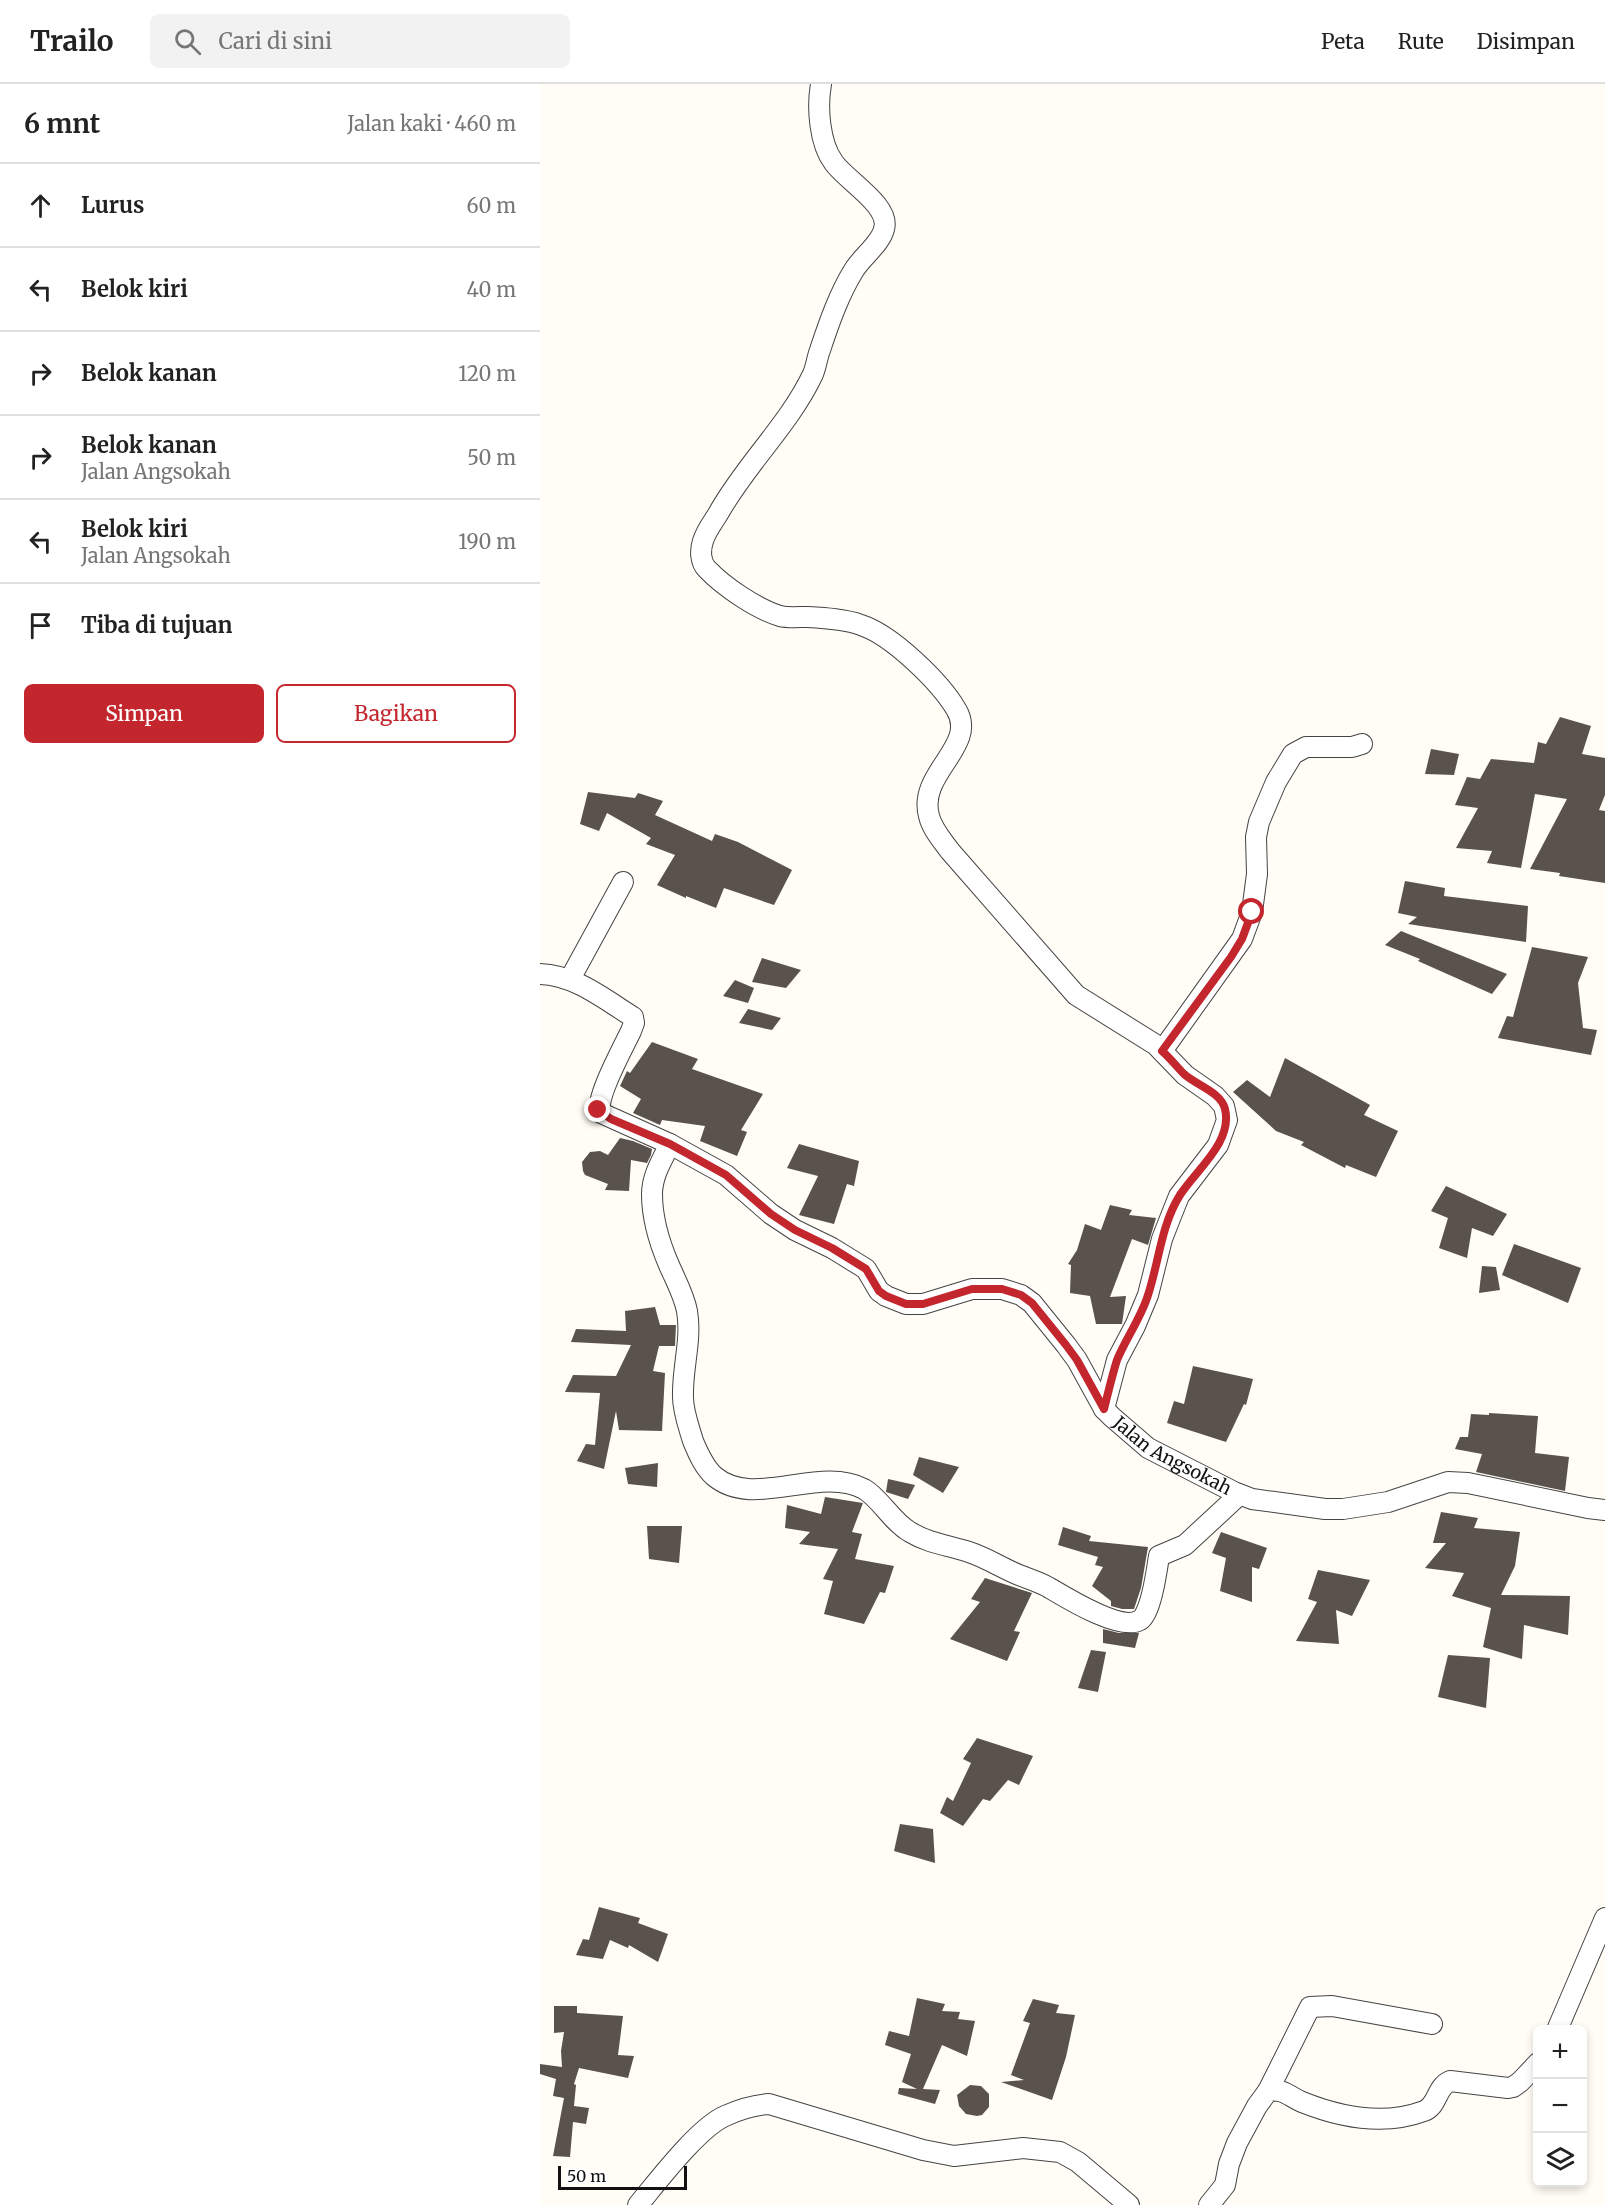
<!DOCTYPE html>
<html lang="id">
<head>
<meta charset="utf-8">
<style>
	body { margin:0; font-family:Merriweather,serif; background:#f2f2f2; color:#222 }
	.controls { position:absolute; right:18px; bottom:18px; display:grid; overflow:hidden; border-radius:9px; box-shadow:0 3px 9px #0003 }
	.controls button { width:54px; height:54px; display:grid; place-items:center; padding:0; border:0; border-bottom:2px solid #e0e0e0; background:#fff; color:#222; font:30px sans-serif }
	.scale { position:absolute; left:18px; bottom:15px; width:129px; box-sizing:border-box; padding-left:6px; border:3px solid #111; border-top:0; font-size:16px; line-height:21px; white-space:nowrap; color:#111; -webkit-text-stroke:4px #fff; paint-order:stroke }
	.stop { position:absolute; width:18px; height:18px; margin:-14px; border:4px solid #c4262e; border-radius:50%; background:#fff }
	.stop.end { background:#c4262e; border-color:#fff; box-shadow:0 2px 6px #0008 }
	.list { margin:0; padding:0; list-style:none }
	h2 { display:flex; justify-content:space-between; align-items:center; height:78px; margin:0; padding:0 24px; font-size:26px }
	h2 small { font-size:20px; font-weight:400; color:#767676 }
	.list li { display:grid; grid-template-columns:39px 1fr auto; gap:18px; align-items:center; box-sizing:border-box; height:84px; padding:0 24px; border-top:2px solid #e0e0e0 }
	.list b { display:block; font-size:22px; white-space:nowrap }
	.list p { margin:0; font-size:20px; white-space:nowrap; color:#767676 }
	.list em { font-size:20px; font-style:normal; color:#767676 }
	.actions { display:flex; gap:12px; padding:18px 24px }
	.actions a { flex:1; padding:14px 0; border:2px solid #c4262e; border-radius:9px; text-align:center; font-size:21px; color:#c4262e }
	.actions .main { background:#c4262e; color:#fff }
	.icon { flex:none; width:33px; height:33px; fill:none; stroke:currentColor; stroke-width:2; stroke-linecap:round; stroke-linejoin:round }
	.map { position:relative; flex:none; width:1065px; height:2121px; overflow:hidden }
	header { display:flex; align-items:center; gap:36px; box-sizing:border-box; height:84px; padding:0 30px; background:#fff; border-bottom:2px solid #e0e0e0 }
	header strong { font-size:28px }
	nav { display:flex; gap:33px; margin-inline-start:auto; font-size:21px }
	.search { width:420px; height:54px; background:#f2f2f2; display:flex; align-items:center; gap:15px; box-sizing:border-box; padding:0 21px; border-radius:9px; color:#767676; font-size:22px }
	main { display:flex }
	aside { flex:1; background:#fff }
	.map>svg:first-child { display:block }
	.building { fill:#5a524d }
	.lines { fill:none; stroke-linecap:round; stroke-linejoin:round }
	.street-casing { stroke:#444; stroke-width:22 }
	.street { stroke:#fff; stroke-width:20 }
	.route { stroke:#c4262e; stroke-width:8 }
	.labels { text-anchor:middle; stroke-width:6; stroke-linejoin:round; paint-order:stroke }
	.street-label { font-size:18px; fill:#111; stroke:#fff }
</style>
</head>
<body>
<header>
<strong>Trailo</strong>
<div class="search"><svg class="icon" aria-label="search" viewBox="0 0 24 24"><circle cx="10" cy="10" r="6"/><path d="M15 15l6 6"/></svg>Cari di sini</div>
<nav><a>Peta</a><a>Rute</a><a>Disimpan</a></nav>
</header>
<main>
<aside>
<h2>6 mnt<small>Jalan kaki · 460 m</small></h2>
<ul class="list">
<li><svg class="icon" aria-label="ahead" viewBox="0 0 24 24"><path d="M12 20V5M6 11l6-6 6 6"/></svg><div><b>Lurus</b></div><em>60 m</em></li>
<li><svg class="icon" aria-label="left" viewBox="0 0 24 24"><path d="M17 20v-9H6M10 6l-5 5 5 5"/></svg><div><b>Belok kiri</b></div><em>40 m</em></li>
<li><svg class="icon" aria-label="right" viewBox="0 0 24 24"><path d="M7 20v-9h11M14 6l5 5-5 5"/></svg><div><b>Belok kanan</b></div><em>120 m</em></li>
<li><svg class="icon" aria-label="right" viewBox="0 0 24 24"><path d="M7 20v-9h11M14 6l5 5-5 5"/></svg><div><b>Belok kanan</b><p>Jalan Angsokah</p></div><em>50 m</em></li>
<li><svg class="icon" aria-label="left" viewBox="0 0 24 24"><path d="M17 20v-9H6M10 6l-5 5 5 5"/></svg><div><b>Belok kiri</b><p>Jalan Angsokah</p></div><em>190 m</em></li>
<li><svg class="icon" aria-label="arrive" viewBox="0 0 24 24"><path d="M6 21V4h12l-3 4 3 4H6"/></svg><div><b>Tiba di tujuan</b></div></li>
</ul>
<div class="actions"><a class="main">Simpan</a><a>Bagikan</a></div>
</aside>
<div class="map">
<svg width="1065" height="2121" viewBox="0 0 1065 2121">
	<rect width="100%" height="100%" fill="#fffdf5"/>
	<g class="building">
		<polygon points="1020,633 1051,642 1042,670 1065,674 1065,711 1059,726 1065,727 1065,799 1019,792 1020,789 990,785 1027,715 995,710 981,784 947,779 952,767 916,764 938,724 915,721 927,693 940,695 951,675 994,679 998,658 1006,660"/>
		<polygon points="891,665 919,670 914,691 885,690"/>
		<polygon points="48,708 95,714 98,709 123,717 115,731 172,757 175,750 198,758 252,786 234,821 184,804 176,824 146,812 146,814 117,801 135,771 106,760 111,754 67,729 59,747 40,740"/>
		<polygon points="865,797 905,804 904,812 988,822 986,858 868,840 877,833 858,829"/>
		<polygon points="861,847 967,890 952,910 878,877 880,875 845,861"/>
		<polygon points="992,863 1048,873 1038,899 1043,944 1057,946 1051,971 958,954 967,932 973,933"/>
		<polygon points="222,874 261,886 246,904 212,898"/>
		<polygon points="195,896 214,904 208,919 183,912"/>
		<polygon points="208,925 241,934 232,946 199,939"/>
		<polygon points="112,958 158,975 152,985 223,1010 201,1046 207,1048 197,1072 160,1057 165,1042 122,1036 120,1041 93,1029 101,1015 80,1002 87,987 90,989"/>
		<polygon points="745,974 830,1021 824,1031 858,1047 836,1093 806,1081 805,1084 761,1061 764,1058 736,1047 693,1008 707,996 730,1013"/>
		<polygon points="80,1054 93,1057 112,1065 111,1071 107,1079 91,1076 89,1107 65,1106 68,1100 45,1091 43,1087 42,1078 50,1068 60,1067 68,1071"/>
		<polygon points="259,1060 319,1077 314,1102 307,1100 294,1140 259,1131 278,1092 247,1084"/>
		<polygon points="906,1102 967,1130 953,1152 932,1144 927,1174 899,1164 908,1134 891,1127"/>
		<polygon points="570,1121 592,1126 589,1131 616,1134 608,1161 592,1155 570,1213 586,1212 582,1240 556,1240 550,1212 530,1209 531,1181 528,1180 537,1166 545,1140 561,1146"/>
		<polygon points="974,1160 1041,1184 1028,1219 962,1191"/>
		<polygon points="942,1182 956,1183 960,1206 939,1209"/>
		<polygon points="115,1223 120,1241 136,1241 135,1262 119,1262 113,1287 125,1289 122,1347 79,1346 76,1327 64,1385 37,1377 46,1360 55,1361 60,1309 25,1308 33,1291 76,1292 91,1261 31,1258 36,1245 86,1247 85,1227"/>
		<polygon points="653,1282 713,1295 706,1321 704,1320 686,1358 627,1339 634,1317 644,1320"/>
		<polygon points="949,1329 998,1332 995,1369 1029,1373 1025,1407 936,1388 942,1370 915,1365 920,1353 928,1353 931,1330 949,1331"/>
		<polygon points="379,1373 419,1383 403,1409 373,1391"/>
		<polygon points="118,1379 117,1403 88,1400 85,1384"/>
		<polygon points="348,1395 375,1401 368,1415 346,1408"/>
		<polygon points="285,1413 323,1419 312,1448 322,1450 315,1475 354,1482 345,1509 340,1508 324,1540 284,1530 293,1497 283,1495 298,1465 259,1460 270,1448 245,1444 247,1421 281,1430"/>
		<polygon points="901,1428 938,1434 934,1444 980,1448 975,1482 961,1511 1030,1512 1028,1551 984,1541 982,1575 943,1563 951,1524 912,1512 924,1489 885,1484 906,1459 893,1459"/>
		<polygon points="107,1442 142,1442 139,1479 109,1475"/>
		<polygon points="523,1443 551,1452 549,1457 608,1463 601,1504 594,1525 582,1525 571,1522 571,1517 552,1502 563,1483 555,1481 558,1473 518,1461"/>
		<polygon points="681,1448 727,1464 719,1485 712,1483 712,1518 680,1507 686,1474 672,1469"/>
		<polygon points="778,1486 830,1496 812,1532 796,1526 799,1560 756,1557 777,1518 768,1515"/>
		<polygon points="445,1494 492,1509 474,1547 480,1548 467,1577 410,1555 440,1518 431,1515"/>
		<polygon points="563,1545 579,1549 599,1549 595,1564 563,1559"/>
		<polygon points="551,1566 566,1568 558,1608 538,1604"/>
		<polygon points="908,1571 950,1574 946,1624 898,1613"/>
		<polygon points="437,1654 493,1672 479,1701 468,1696 450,1717 443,1715 423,1742 400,1729 407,1713 413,1717 431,1679 423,1675"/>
		<polygon points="360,1740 393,1745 395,1779 354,1767"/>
		<polygon points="59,1823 100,1834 98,1839 128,1850 118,1878 89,1861 88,1864 70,1856 63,1875 36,1871 43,1855 49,1856"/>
		<polygon points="377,1914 405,1920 402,1927 420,1928 418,1935 435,1937 427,1972 402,1961 383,2005 400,2006 395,2020 358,2010 359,2004 377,2005 362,1998 371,1970 345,1961 349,1947 369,1952"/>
		<polygon points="493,1915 519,1921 516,1929 535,1931 526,1973 512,2016 461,1998 484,1996 471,1991 490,1939 483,1937"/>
		<polygon points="14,1922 37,1922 37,1929 83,1932 78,1971 94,1972 88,1994 39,1984 34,2000 36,2001 34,2022 49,2024 46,2040 33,2038 30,2073 13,2072 24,2014 13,2012 16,1995 0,1990 0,1980 22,1983 21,1967 24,1948 14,1949"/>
		<polygon points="430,2001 441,2002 449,2010 449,2023 442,2031 437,2032 426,2030 419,2022 417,2011"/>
	</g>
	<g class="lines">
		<g class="street-casing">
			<g id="street">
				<path d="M281 0C277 23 279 59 294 79 307 97 351 122 344 145 341 159 322 173 314 186 299 210 289 239 280 266 277 274 276 283 273 290 249 341 205 381 178 430 173 438 166 447 163 457 160 466 160 478 167 485 184 503 217 525 240 532 248 534 258 533 266 533 284 534 305 535 321 541 352 551 400 598 416 625 439 662 377 689 389 732 392 745 402 756 410 767L536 911 616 961 645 991 675 1012 684 1022 687 1036 678 1061 639 1112 631 1132 622 1155 608 1211 595 1242 577 1276 564 1325"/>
				<path id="s1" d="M0 890C35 891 64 915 93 933L94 939 91 947C84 962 53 1018 61 1029L130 1060 186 1091 231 1130 255 1146 292 1164 326 1185 339 1207 346 1212 366 1220H383L432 1205H462L481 1211 492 1219 526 1261 537 1276 564 1325 572 1333 608 1364 694 1408 712 1415 785 1425H803L848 1418 908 1398 928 1399 1048 1424 1065 1426"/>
				<polyline points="30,895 83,798"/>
				<polyline points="622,967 702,855 712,828 717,790 716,753 719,738 736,698 753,670 766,663 812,663 822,660"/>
				<path d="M130 1060C122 1076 112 1092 112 1110 112 1135 119 1158 129 1181 135 1195 144 1211 147 1227 152 1256 142 1284 143 1313 143 1328 149 1343 153 1357 158 1369 164 1383 174 1392 214 1426 278 1381 324 1405 340 1414 352 1438 370 1448 390 1460 408 1461 429 1468 447 1474 462 1484 479 1491 489 1495 499 1498 508 1503 525 1513 581 1548 600 1536 611 1530 617 1485 619 1472L645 1461 699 1411"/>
				<polyline points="1017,1946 1065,1834"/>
				<polyline points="728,2007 770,1923 792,1922 892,1940"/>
				<path d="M98 2121C118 2097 158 2044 185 2032 198 2026 215 2021 229 2020L383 2066 414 2072 483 2064 520 2068 538 2078 589 2121"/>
				<path d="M669 2121 685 2101 689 2080 697 2059 717 2022 728 2007C743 2004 750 2013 762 2018 802 2034 844 2042 884 2027 898 2022 896 2003 910 1997L968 2004 973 2003 980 1998 998 1979"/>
			</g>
		</g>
		<use href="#street" class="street"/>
	</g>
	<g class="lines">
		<path class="route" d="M58 1026 71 1035 130 1060 186 1091 231 1130 255 1146 292 1164 326 1185 339 1207 346 1212 366 1220H383L432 1205H462L481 1211 492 1219 526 1261 537 1276 564 1325C568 1309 572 1292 577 1276 586 1254 601 1234 608 1211 619 1178 621 1141 640 1111 656 1086 693 1058 685 1025 681 1008 656 1001 644 990 637 983 630 974 622 967L691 873 702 855 712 828"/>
	</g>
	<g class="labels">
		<g class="street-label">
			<text dy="6" stroke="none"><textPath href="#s1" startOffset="916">Jalan Angsokah</textPath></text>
		</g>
	</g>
</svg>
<div class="controls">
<button>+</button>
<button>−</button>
<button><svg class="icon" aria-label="layers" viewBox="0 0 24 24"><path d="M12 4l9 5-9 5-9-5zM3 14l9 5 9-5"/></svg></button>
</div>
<div class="scale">50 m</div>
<div class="stop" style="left:712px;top:828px"></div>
<div class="stop end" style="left:58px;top:1026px"></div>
</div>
</main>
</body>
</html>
